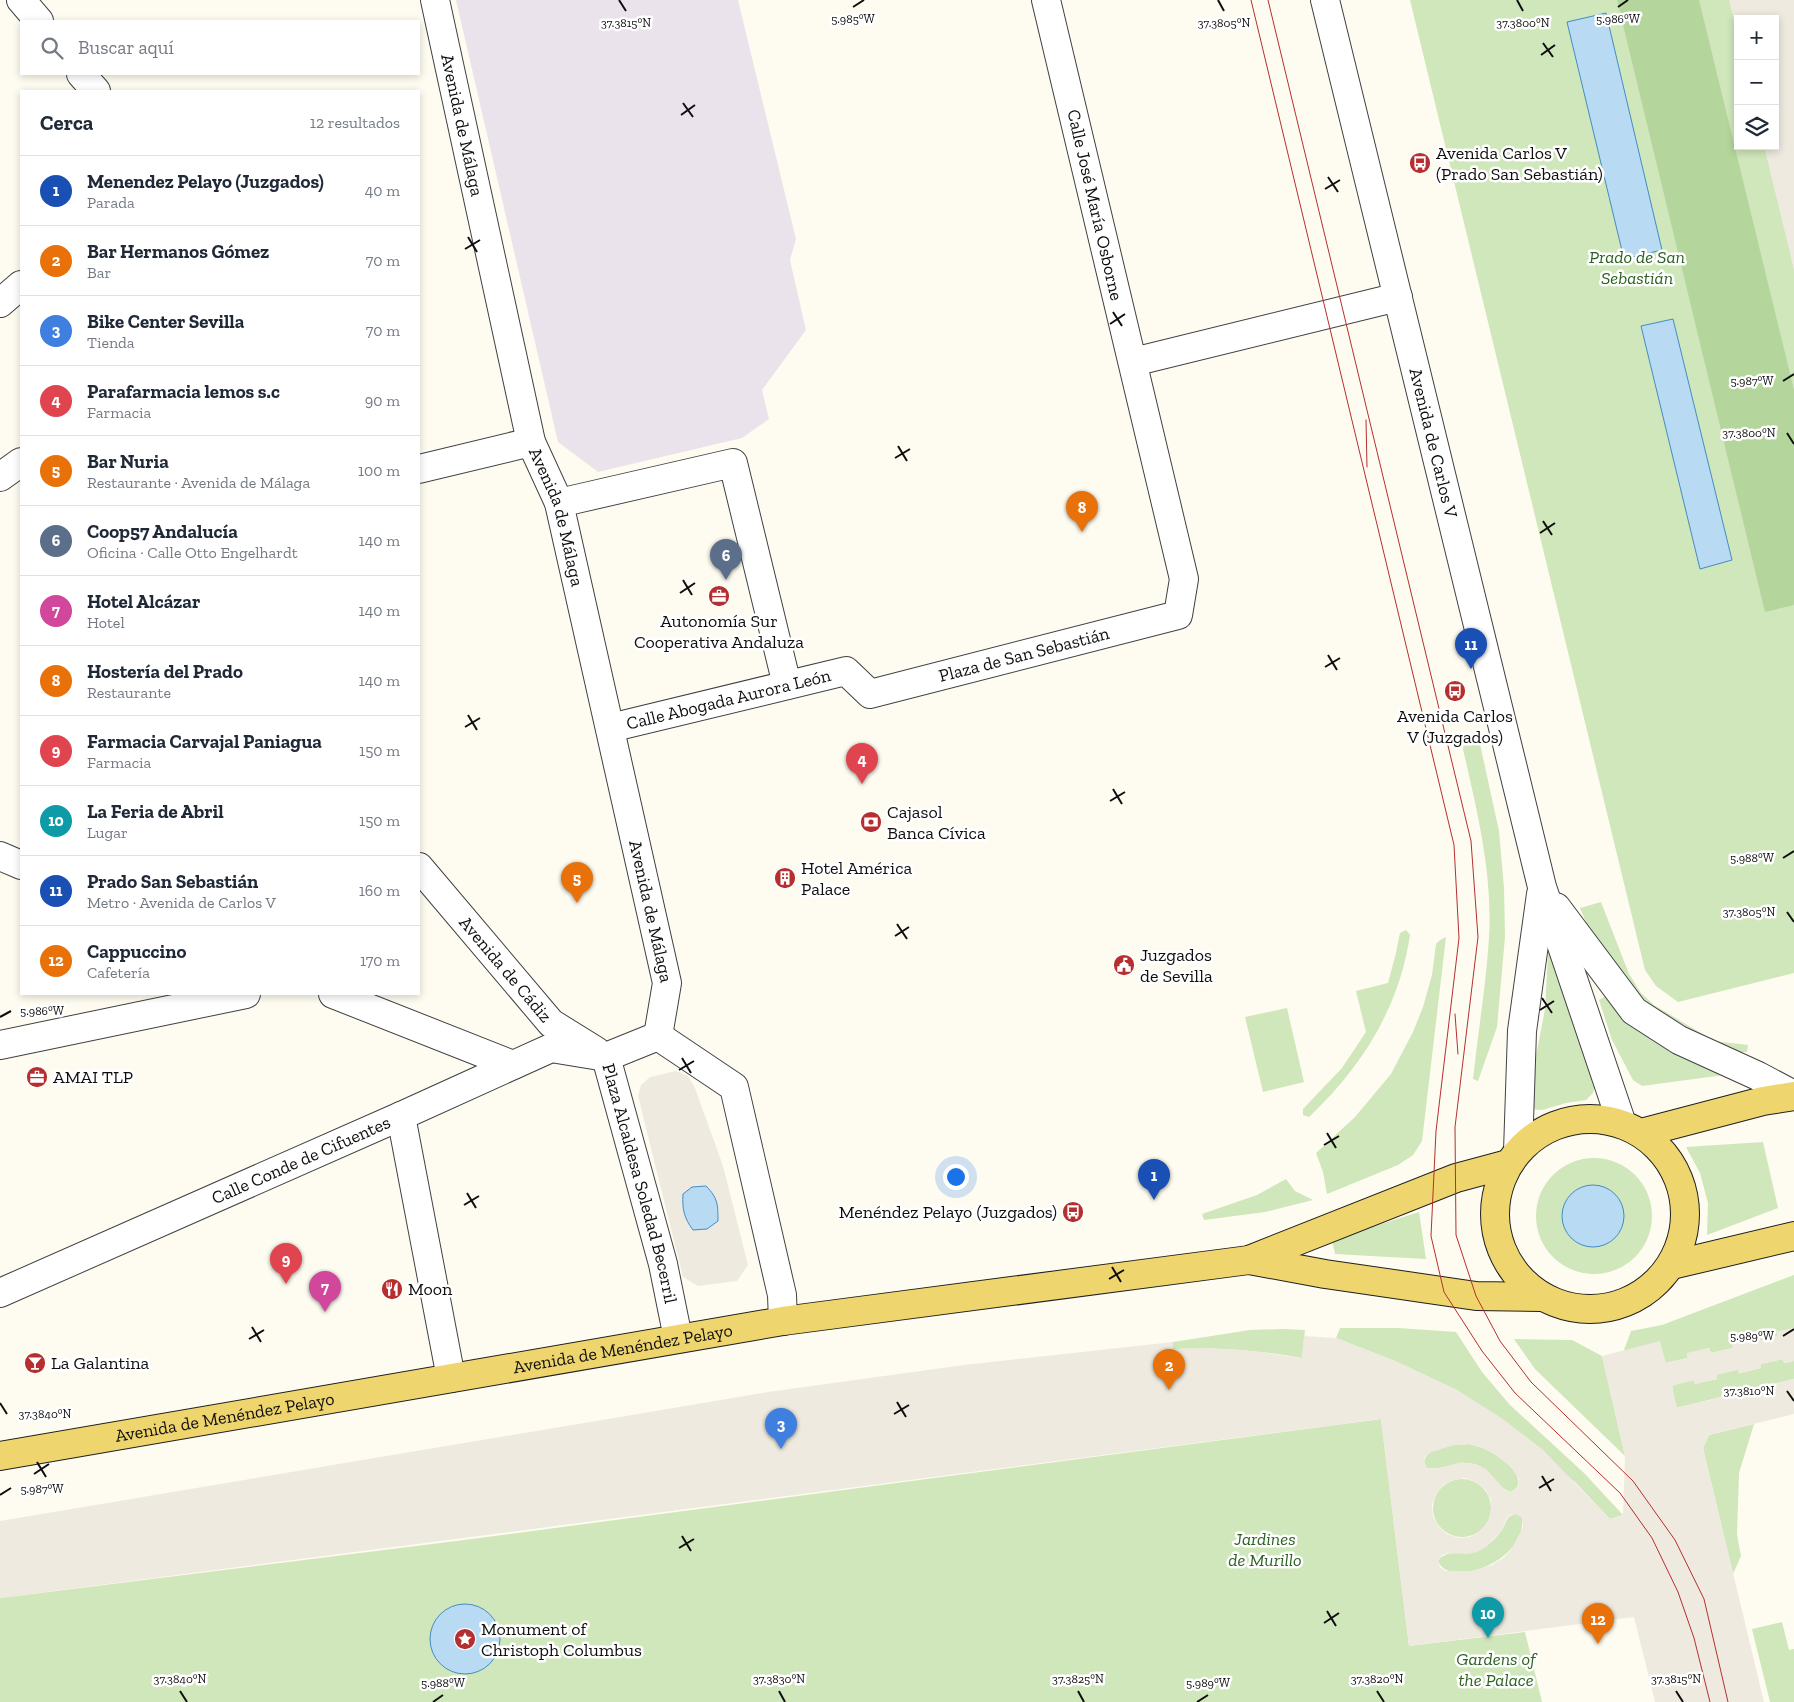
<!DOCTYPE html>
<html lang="es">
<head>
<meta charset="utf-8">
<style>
	body { margin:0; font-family:"Zilla Slab",serif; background:#f6f6f7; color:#1f2937 }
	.controls { position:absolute; right:15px; top:15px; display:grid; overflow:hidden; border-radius:0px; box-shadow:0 2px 8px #0003 }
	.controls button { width:45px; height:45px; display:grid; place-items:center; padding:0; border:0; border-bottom:1px solid #e0e1e3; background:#fff; color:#1f2937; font:25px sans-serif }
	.you { position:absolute; left:955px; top:1176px; width:18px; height:18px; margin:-12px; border:4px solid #fff; border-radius:50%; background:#1a73e8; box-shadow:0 0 0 8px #1a73e833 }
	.badge { display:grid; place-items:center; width:32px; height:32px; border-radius:50%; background:#111827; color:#fff; font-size:16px; font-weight:700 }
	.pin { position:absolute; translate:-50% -41px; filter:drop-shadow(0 1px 2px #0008) }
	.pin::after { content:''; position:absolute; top:26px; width:18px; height:15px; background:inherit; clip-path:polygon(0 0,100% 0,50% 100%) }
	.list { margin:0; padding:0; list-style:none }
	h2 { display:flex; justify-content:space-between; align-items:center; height:65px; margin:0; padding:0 20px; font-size:21px }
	h2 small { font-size:16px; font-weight:400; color:#747a83 }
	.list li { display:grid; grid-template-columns:32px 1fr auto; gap:15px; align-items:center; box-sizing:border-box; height:70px; padding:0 20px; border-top:1px solid #e0e1e3 }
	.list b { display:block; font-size:19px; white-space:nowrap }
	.list p { margin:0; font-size:16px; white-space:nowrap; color:#747a83 }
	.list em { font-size:16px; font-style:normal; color:#747a83 }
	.icon { flex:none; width:28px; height:28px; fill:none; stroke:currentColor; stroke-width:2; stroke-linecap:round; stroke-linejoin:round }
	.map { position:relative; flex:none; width:1794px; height:1702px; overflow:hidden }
	.search { position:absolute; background:#fff; box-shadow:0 2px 8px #0003; left:20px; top:20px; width:400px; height:55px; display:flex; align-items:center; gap:12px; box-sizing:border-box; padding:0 18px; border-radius:0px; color:#747a83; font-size:19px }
	.panel { position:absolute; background:#fff; box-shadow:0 2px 8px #0003; left:20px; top:90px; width:400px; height:905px; border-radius:0px }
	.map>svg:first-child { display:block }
	.industrial { fill:#ebe3ec }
	.green { fill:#d0e6bb; fill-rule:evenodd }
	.forest { fill:#b4d69c }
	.plaza { fill:#eeeadf; fill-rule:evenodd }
	.water { fill:#b8daf2; stroke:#438cc4 }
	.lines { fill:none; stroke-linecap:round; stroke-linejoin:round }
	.minor-casing { stroke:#414141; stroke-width:30 }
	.major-casing { stroke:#1f1f1f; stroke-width:30 }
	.minor { stroke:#fff; stroke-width:28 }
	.major { stroke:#efd56e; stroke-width:28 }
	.tram { stroke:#b52f30; stroke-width:1 }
	.ticks { fill:none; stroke:#0e0e0e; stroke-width:2 }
	.labels { text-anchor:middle; stroke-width:5; stroke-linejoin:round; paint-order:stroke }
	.street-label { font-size:18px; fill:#0e0e0e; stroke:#fff }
	.poi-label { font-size:18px; fill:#0e0e0e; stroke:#fff; text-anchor:start }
	.park-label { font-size:18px; font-style:italic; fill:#2d6122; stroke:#fff }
	.ticks-label { font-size:12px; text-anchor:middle; fill:#0e0e0e; stroke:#fff; stroke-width:5; stroke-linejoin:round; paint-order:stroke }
</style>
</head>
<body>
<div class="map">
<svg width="1794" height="1702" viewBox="0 0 1794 1702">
	<rect width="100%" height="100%" fill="#fefcf0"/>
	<polygon class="industrial" points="456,0 738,0 796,239 790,260 806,330 762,390 769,419 742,438 598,472 558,442"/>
	<g class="green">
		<path d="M1410 0H1794V973L1678 1002 1656 986 1645 970ZM1738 19H1775V146H1738Z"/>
		<path d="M1473 739 1480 744 1499 831 1504 888 1505 937 1497 1027 1478 1081 1473 1079C1478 1032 1486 985 1489 938 1493 874 1477 811 1463 749L1464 742Z"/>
		<polygon points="1601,902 1629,974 1641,993 1654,1005 1714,1041 1748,1045 1747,1052 1731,1052 1720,1049 1641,1004 1594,941 1580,908"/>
		<polygon points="1550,916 1585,1058 1595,1084 1593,1093 1586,1100 1566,1103 1542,1110 1530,1109 1526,1097 1537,1051 1545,1009"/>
		<path d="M1406 930 1410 935C1399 1008 1362 1067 1309 1117L1303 1115V1109L1342 1068 1366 1032 1356 991 1388 983 1396 953 1400 933Z"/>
		<polygon points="1446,937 1422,1141 1413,1155 1398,1165 1327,1194 1323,1172 1316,1153 1355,1117 1391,1074 1413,1032 1423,1007 1432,975 1436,944 1440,940"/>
		<polygon points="1606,996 1731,1074 1642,1086 1633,1080 1612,1040 1599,1000"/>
		<polygon points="1287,1008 1304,1082 1263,1092 1245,1017"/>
		<polygon points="1763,1142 1778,1208 1707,1235 1708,1203 1700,1173 1686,1147"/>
		<circle cx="1594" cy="1216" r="58"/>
		<polygon points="1286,1179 1295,1191 1313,1200 1265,1212 1204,1220 1202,1214 1257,1195"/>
		<polygon points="1419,1212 1426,1259 1335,1254 1332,1240"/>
		<polygon points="1794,1275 1794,1328 1777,1332 1777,1336 1755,1342 1754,1337 1732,1342 1733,1348 1711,1353 1709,1348 1687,1354 1688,1358 1665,1363 1624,1350 1631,1331 1662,1325"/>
		<polygon points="1340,1328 1398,1328 1456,1332 1482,1372 1510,1405 1584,1473 1623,1515 1610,1519 1575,1482 1457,1390 1395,1361 1336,1338"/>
		<path d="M1283 1329 1305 1330 1302 1358C1259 1350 1217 1348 1173 1349V1342L1250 1330Z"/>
		<polygon points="1514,1339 1572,1340 1602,1356 1625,1456 1535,1369"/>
		<polygon points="1783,1359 1784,1363 1794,1361 1794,1379 1676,1408 1672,1385 1694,1380 1695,1384 1717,1379 1716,1375 1738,1369 1739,1373 1761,1368 1760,1364"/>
		<polygon points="1381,1419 1409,1646 1525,1632 1542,1702 0,1702 0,1598 456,1541"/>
		<polygon points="1754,1424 1739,1473 1737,1535 1741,1556 1733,1574 1703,1448 1709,1435"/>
		<path d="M1469 1444C1477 1446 1484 1448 1491 1452 1503 1458 1532 1481 1511 1492 1496 1488 1493 1469 1474 1464 1457 1460 1443 1471 1427 1468L1424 1462C1428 1445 1454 1445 1469 1444Z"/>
		<circle cx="1462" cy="1508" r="29"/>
		<path d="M1516 1514 1522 1517C1528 1562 1448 1589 1438 1561 1447 1547 1468 1557 1482 1549 1489 1545 1497 1537 1502 1530 1507 1522 1505 1516 1516 1514Z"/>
		<polygon points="1782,1622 1789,1650 1794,1649 1794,1702 1770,1702 1752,1629"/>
	</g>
	<polygon class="forest" points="1617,0 1699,0 1794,390 1794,605 1765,612"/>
	<g class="plaza">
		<polygon points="1729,0 1794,0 1794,270 1764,146 1775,146 1775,19 1738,19 1738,36"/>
		<polygon points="676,1071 688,1076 695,1088 723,1166 748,1265 737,1281 698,1286 683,1277 638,1096 641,1085 650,1077"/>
		<path d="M1794 1328V1361L1784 1363 1783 1359 1761 1364V1368L1739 1374 1738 1370 1717 1375V1379L1695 1384 1693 1380 1672 1386 1677 1408 1794 1379V1414L1709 1435 1703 1448 1764 1702H1655L1634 1617 1409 1646 1381 1419 0 1598V1521L768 1392 964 1365 1173 1342V1349L1211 1348 1244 1350 1302 1358 1304 1336 1336 1338 1395 1361 1457 1390 1500 1417 1542 1449 1610 1519 1623 1515 1625 1456 1602 1356 1660 1341 1666 1363 1688 1358 1687 1353 1709 1348 1711 1353 1733 1348 1732 1343 1755 1337 1756 1341 1777 1336V1332ZM1469 1444 1481 1447 1493 1453 1512 1468 1519 1479V1484L1516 1489 1511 1492 1505 1490 1486 1469 1474 1464 1462 1462 1435 1469 1427 1468 1424 1463 1425 1457 1429 1453 1454 1445ZM1465 1478 1476 1482 1485 1489 1491 1500V1511L1488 1522 1480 1531 1470 1537 1459 1538 1447 1534 1439 1527 1433 1516 1432 1505 1436 1494 1443 1485 1453 1480ZM1516 1514 1522 1517 1523 1527 1511 1550 1503 1558 1492 1565 1471 1571H1446L1440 1567 1438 1561 1442 1555 1448 1553 1468 1554 1477 1552 1486 1547 1502 1530 1506 1519 1510 1515Z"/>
	</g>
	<g class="water">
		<polygon points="1606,13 1662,250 1624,259 1567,22"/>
		<polygon points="1673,319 1732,560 1700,569 1641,326"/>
		<circle cx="1593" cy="1216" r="31"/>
		<path d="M706 1186C718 1198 718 1205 718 1221L707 1229 693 1230C684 1218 682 1209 683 1194L692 1187Z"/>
		<circle cx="465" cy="1639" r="35"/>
	</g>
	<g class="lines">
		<g class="minor-casing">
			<g id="minor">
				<polyline points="21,0 39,21"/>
				<path id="s1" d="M435 0 531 442 559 503 667 983 658 1036"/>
				<path id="s2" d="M1325 0 1542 887 1622 1124"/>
				<polyline points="81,74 96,91"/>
				<polyline points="0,303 21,285"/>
				<polyline points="1133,362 1398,297"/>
				<polyline points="419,469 531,442"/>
				<polyline points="0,477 21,462"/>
				<polyline points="559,503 733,463 787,685"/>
				<path id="s3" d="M610 728 846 671 870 694 1178 615 1184 579 1046 0"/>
				<polyline points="0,856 21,865"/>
				<path id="s4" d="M419 867 551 1023 596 1051"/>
				<polyline points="1556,907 1634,1011 1679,1040 1758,1076 1794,1095"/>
				<polyline points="333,994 513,1065"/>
				<polyline points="658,1036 734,1087 782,1295 783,1321"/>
				<polyline points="0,1045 246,994"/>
				<path id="s5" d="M606 1057 663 1264 678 1338"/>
				<polyline points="401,1116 451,1378"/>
				<polyline points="1518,1151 1522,1031 1541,894"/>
				<path id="s6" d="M0 1293 401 1116 551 1048 606 1057 658 1036"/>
			</g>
		</g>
		<g class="major-casing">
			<g id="major">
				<circle cx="1590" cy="1214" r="95"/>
				<polyline points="1641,1133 1763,1101 1794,1096"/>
				<polyline points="1249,1260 1325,1274 1476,1296 1541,1297"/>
				<polyline points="1672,1265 1794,1236"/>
				<path id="s7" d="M0 1456 783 1321 1249 1260 1456 1178 1508 1164"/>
			</g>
		</g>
		<use href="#minor" class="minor"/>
		<use href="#major" class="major"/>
		<g class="tram">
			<polyline points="1251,0 1454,845 1459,938 1436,1131 1431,1236 1444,1292 1482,1351 1515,1393 1620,1493 1652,1538 1678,1592 1694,1638 1710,1702"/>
			<polyline points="1268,0 1471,841 1478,937 1455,1127 1456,1235 1476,1296 1500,1341 1531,1382 1633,1481 1675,1540 1704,1599 1728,1702"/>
			<polyline points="1366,420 1367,467"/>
			<polyline points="1455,1014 1458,1054"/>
		</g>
	</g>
	<path class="ticks" d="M619 0 626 11M1218 0 1224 11M1517 0 1523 11M853 7 864 0M1618 7 1628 0M1543 43 1553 57M1541 55 1555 45M683 103 693 117M681 115 695 105M1328 177 1338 192M1325 189 1340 180M468 237 477 252M465 249 480 240M1113 312 1122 326M1110 324 1125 314M1783 381 1794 374M1787 433 1794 444M898 446 907 461M895 458 910 449M1543 521 1552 535M1540 533 1555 523M683 580 692 595M680 593 695 583M1328 655 1337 670M1325 667 1340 658M468 715 477 730M465 727 480 718M1113 789 1122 804M1110 801 1125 792M1783 858 1794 851M1787 912 1794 922M897 924 907 939M895 936 909 927M1542 998 1552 1013M1540 1010 1554 1001M0 1017 11 1011M682 1058 691 1073M679 1070 694 1061M1327 1133 1336 1148M1324 1145 1339 1136M467 1193 476 1208M464 1205 479 1196M1112 1267 1121 1282M1109 1279 1124 1270M252 1327 261 1342M1783 1336 1794 1329M249 1339 264 1330M1787 1391 1794 1401M897 1402 906 1417M0 1403 7 1414M894 1414 909 1405M37 1462 46 1477M34 1474 49 1464M1542 1476 1551 1491M1539 1488 1554 1479M0 1495 11 1488M682 1536 691 1551M679 1548 694 1539M1327 1611 1336 1626M1324 1623 1339 1613M180 1691 187 1702M779 1691 785 1702M1078 1691 1084 1702M1377 1691 1384 1702M1676 1691 1683 1702M433 1702 443 1695M1197 1702 1208 1695"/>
	<defs>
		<g id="bus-disc" transform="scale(1.125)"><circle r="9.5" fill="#b52f30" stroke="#fff"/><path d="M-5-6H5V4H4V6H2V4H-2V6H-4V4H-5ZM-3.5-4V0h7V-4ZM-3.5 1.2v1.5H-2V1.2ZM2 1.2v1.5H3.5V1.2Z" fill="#fff"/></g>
		<g id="office-disc" transform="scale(1.125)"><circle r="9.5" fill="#b52f30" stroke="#fff"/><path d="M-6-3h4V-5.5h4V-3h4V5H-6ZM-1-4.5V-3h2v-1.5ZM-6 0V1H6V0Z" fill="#fff"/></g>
		<g id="bank-disc" transform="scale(1.125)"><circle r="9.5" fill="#b52f30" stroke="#fff"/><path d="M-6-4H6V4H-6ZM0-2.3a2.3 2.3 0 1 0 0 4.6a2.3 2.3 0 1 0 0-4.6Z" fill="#fff"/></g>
		<g id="building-disc" transform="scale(1.125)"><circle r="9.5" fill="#b52f30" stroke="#fff"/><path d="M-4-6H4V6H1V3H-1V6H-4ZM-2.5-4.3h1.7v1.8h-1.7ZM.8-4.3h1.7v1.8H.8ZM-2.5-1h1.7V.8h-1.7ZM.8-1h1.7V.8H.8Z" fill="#fff"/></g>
		<g id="civic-disc" transform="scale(1.125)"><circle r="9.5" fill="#b52f30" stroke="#fff"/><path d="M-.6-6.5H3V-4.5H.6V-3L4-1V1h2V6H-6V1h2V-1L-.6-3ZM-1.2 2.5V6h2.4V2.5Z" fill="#fff"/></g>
		<g id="restaurant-disc" transform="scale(1.125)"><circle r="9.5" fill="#b52f30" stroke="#fff"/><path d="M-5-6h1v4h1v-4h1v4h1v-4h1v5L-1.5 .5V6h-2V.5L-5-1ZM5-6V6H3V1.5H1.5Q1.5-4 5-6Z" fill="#fff"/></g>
		<g id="bar-disc" transform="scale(1.125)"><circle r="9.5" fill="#b52f30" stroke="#fff"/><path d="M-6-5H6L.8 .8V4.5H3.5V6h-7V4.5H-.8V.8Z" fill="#fff"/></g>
		<g id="sight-disc" transform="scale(1.125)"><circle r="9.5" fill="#b52f30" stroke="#fff"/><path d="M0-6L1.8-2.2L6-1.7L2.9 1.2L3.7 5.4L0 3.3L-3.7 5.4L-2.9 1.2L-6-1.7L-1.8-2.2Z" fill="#fff"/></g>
	</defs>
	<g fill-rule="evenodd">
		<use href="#bus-disc" x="1420" y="163"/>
		<use href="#office-disc" x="719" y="596"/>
		<use href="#bus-disc" x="1455" y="691"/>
		<use href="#bank-disc" x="871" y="822"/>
		<use href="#building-disc" x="785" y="878"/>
		<use href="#civic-disc" x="1124" y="965"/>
		<use href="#office-disc" x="37" y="1077"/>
		<use href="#bus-disc" x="1073" y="1212"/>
		<use href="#restaurant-disc" x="392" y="1289"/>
		<use href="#bar-disc" x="35" y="1363"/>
		<use href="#sight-disc" x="465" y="1639"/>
	</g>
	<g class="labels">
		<g class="street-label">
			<text dy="6" stroke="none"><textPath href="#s1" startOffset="128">Avenida de Málaga</textPath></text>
			<text transform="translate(1095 205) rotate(77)" y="6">Calle José María Osborne</text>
			<text dy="6" stroke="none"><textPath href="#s2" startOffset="456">Avenida de Carlos V</textPath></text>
			<text dy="6" stroke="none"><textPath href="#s1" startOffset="532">Avenida de Málaga</textPath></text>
			<text dy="6" stroke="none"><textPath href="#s3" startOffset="435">Plaza de San Sebastián</textPath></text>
			<text dy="6" stroke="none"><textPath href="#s3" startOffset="122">Calle Abogada Aurora León</textPath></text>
			<text dy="6" stroke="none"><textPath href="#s1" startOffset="938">Avenida de Málaga</textPath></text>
			<text dy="6" stroke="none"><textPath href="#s4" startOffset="134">Avenida de Cádiz</textPath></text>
			<text dy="6" stroke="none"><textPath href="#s6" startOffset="329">Calle Conde de Cifuentes</textPath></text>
			<text dy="6" stroke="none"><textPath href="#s5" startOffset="131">Plaza Alcaldesa Soledad Becerril</textPath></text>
			<text dy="6" stroke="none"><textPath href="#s7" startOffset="632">Avenida de Menéndez Pelayo</textPath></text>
			<text dy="6" stroke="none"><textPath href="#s7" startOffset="228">Avenida de Menéndez Pelayo</textPath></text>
		</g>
		<g class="poi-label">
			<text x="1436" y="159">Avenida Carlos V<tspan x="1436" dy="21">(Prado San Sebastián)</tspan></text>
			<text x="719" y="627" text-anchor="middle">Autonomía Sur<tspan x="719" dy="21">Cooperativa Andaluza</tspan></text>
			<text x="1455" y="722" text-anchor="middle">Avenida Carlos<tspan x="1455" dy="21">V (Juzgados)</tspan></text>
			<text x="887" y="818">Cajasol<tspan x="887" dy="21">Banca Cívica</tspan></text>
			<text x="801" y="874">Hotel América<tspan x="801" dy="21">Palace</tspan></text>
			<text x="1140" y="961">Juzgados<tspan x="1140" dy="21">de Sevilla</tspan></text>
			<text x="53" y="1083">AMAI TLP</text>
			<text x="1057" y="1218" text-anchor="end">Menéndez Pelayo (Juzgados)</text>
			<text x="408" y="1295">Moon</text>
			<text x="51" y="1369">La Galantina</text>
			<text x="481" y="1635">Monument of<tspan x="481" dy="21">Christoph Columbus</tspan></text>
		</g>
		<g class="park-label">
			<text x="1637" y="263">Prado de San<tspan x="1637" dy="21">Sebastián</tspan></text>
			<text x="1265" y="1545">Jardines<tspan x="1265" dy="21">de Murillo</tspan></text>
			<text x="1496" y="1665">Gardens of<tspan x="1496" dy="21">the Palace</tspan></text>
		</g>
	</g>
	<g class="ticks-label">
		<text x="853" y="23">5.985°W</text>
		<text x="1618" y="23">5.986°W</text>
		<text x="1224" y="27">37.3805°N</text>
		<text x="1523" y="27">37.3800°N</text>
		<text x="626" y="27">37.3815°N</text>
		<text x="1752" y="385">5.987°W</text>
		<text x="1749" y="437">37.3800°N</text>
		<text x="1752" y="862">5.988°W</text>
		<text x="1749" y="916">37.3805°N</text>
		<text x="42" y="1015">5.986°W</text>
		<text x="1752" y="1340">5.989°W</text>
		<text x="1749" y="1395">37.3810°N</text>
		<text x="45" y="1418">37.3840°N</text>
		<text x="42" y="1493">5.987°W</text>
		<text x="180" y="1683">37.3840°N</text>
		<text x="779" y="1683">37.3830°N</text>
		<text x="1078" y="1683">37.3825°N</text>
		<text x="1377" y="1683">37.3820°N</text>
		<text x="1676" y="1683">37.3815°N</text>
		<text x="443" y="1687">5.988°W</text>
		<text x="1208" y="1687">5.989°W</text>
	</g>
</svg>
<div class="controls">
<button>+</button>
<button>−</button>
<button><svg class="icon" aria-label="layers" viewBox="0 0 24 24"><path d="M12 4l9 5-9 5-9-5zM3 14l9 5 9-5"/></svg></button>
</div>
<div class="you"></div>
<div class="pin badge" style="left:1154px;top:1200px;background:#1a4fb4">1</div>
<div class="pin badge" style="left:1169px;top:1390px;background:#e8710a">2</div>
<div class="pin badge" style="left:781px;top:1449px;background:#3f7fe0">3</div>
<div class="pin badge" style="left:862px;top:784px;background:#e0444e">4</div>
<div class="pin badge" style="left:577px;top:903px;background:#e8710a">5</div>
<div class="pin badge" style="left:726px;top:580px;background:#5c6f8a">6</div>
<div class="pin badge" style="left:325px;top:1312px;background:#d1479c">7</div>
<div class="pin badge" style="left:1082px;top:532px;background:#e8710a">8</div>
<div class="pin badge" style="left:286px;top:1284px;background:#e0444e">9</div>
<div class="pin badge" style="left:1488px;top:1638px;background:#0f9aa8">10</div>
<div class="pin badge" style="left:1471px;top:669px;background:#1a4fb4">11</div>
<div class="pin badge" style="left:1598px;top:1644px;background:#e8710a">12</div>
<div class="search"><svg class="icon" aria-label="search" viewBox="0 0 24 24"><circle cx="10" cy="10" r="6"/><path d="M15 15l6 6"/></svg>Buscar aquí</div>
<section class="panel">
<h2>Cerca<small>12 resultados</small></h2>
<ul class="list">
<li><span class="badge" style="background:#1a4fb4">1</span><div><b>Menendez Pelayo (Juzgados)</b><p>Parada</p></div><em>40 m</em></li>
<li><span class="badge" style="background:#e8710a">2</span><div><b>Bar Hermanos Gómez</b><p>Bar</p></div><em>70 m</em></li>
<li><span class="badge" style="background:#3f7fe0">3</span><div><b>Bike Center Sevilla</b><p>Tienda</p></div><em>70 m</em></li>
<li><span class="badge" style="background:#e0444e">4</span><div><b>Parafarmacia lemos s.c</b><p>Farmacia</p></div><em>90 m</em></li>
<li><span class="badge" style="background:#e8710a">5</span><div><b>Bar Nuria</b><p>Restaurante · Avenida de Málaga</p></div><em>100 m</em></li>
<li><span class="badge" style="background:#5c6f8a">6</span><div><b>Coop57 Andalucía</b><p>Oficina · Calle Otto Engelhardt</p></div><em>140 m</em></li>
<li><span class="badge" style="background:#d1479c">7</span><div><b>Hotel Alcázar</b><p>Hotel</p></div><em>140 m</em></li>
<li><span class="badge" style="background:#e8710a">8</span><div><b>Hostería del Prado</b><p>Restaurante</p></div><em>140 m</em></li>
<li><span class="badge" style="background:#e0444e">9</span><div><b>Farmacia Carvajal Paniagua</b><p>Farmacia</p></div><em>150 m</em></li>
<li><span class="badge" style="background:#0f9aa8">10</span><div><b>La Feria de Abril</b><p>Lugar</p></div><em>150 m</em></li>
<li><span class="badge" style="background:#1a4fb4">11</span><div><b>Prado San Sebastián</b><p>Metro · Avenida de Carlos V</p></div><em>160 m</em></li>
<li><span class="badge" style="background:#e8710a">12</span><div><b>Cappuccino</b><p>Cafetería</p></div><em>170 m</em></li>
</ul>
</section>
</div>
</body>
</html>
